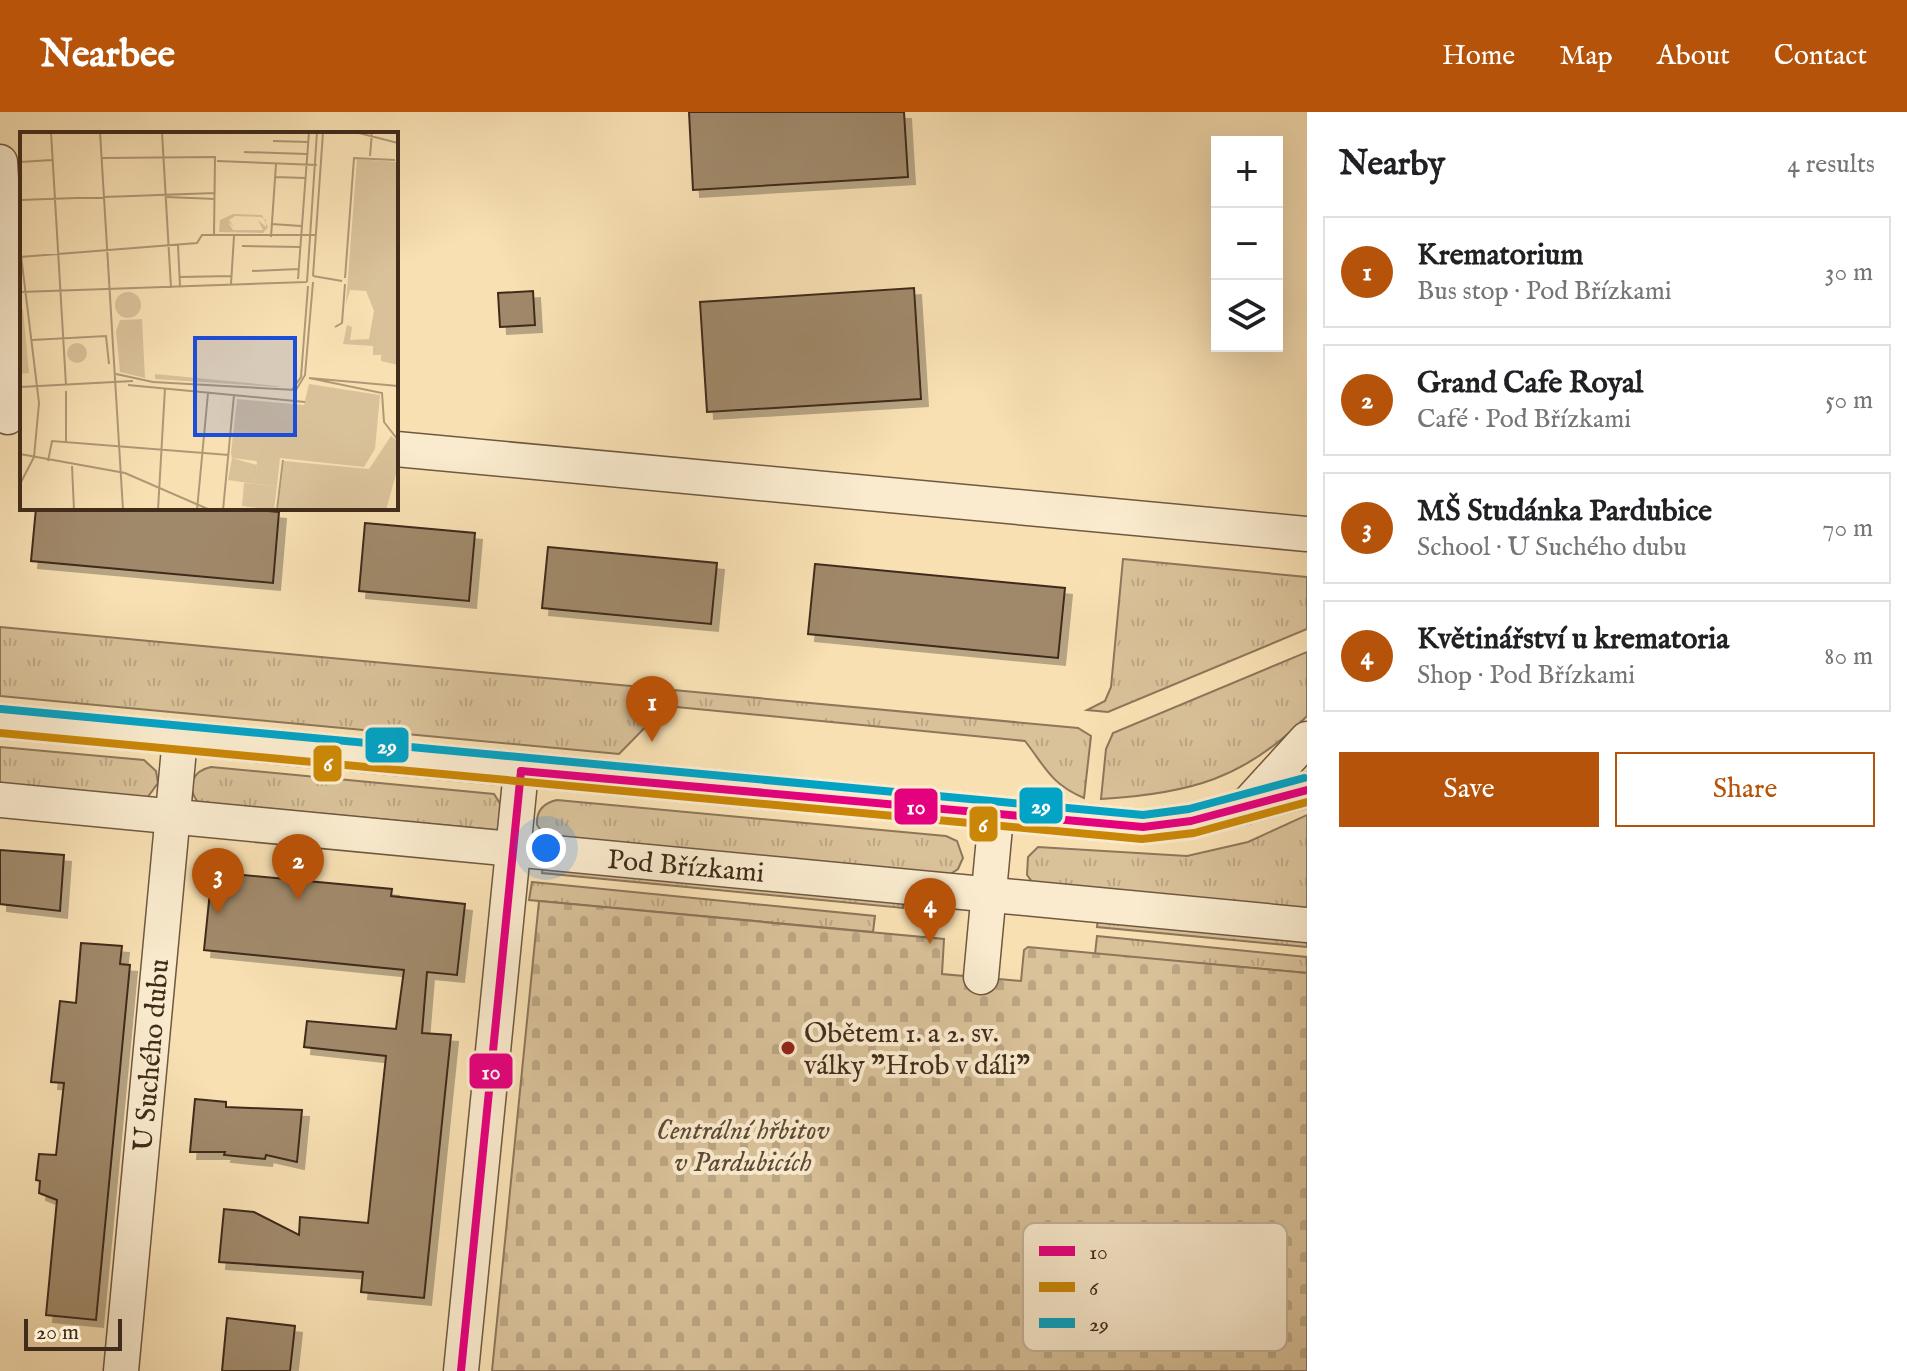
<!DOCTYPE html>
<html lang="en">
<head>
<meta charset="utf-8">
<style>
	body { margin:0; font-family:"IM FELL English",serif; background:#f2f2f2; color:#202124 }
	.controls { position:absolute; right:24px; top:24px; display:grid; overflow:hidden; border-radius:0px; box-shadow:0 8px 32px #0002 }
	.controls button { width:72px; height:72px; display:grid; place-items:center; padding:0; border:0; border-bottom:2px solid #e0e0e0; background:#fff; color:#202124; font:40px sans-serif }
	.scale { position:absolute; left:24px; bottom:20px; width:98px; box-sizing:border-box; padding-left:8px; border:4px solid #412b1b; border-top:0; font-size:22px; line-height:28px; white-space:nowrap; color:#412b1b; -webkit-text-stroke:6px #faebce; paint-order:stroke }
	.you { position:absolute; left:546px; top:736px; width:28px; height:28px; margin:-20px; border:6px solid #fff; border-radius:50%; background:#1a73e8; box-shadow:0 0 0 12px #1a73e833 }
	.badge { display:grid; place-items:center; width:52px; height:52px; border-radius:50%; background:#b45309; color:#fff; font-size:26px; font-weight:700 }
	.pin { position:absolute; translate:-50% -66px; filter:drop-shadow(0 2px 4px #0008) }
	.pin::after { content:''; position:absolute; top:42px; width:28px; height:24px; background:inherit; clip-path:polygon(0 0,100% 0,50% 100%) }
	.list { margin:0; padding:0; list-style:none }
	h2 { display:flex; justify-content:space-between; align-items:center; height:104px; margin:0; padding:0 32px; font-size:34px }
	h2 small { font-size:26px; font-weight:400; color:#757577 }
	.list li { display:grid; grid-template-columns:52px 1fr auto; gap:24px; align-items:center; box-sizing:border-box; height:112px; margin:0 16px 16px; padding:0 16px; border:2px solid #e0e0e0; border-radius:0px }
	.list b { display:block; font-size:30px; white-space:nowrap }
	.list p { margin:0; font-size:26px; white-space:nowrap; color:#757577 }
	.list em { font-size:26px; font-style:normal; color:#757577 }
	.actions { display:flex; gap:16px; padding:24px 32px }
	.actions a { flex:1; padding:18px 0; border:2px solid #b45309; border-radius:0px; text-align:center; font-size:28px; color:#b45309 }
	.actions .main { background:#b45309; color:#fff }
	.icon { flex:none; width:44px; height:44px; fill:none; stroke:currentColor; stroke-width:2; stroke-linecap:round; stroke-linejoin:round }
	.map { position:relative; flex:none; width:1307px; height:1259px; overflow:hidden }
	header { display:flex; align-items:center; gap:48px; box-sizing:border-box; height:112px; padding:0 40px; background:#b45309; color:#fff }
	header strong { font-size:38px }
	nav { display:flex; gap:44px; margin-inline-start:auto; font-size:28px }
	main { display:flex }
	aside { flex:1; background:#fff }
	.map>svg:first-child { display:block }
	.grass { fill:url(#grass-tufts); stroke:#8d765a; stroke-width:2 }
	.cemetery { fill:url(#cemetery-stones); stroke:#8d765a; stroke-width:2 }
	.building { fill:#a0896a; stroke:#412b1b; stroke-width:2; filter:url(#shadow) }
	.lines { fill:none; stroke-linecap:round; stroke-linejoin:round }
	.minor-casing { stroke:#6f5841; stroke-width:37 }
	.minor { stroke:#faebce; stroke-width:34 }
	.bus-1-casing { stroke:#faebce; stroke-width:14 }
	.bus-2-casing { stroke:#faebce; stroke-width:14 }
	.bus-3-casing { stroke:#faebce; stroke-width:14 }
	.bus-1 { stroke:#e5007d; stroke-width:8 }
	.bus-2 { stroke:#ca8707; stroke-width:8 }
	.bus-3 { stroke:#03a3c5; stroke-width:8 }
	.poi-dot { fill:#8f2418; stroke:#faebce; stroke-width:3 }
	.labels { text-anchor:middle; stroke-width:8; stroke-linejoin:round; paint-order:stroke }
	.street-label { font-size:28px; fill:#412b1b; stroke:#faebce }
	.poi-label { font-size:28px; fill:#412b1b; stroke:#faebce; text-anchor:start }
	.park-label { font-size:28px; font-style:italic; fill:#5f4934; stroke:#faebce }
	.inset-road { fill:none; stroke:#af9876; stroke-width:2 }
	.view { fill:#1d4ed8; fill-opacity:0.15; stroke:#1d4ed8; stroke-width:4 }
	.inset-edge { fill:none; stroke:#412b1b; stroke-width:4 }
	.key { fill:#faebce; stroke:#c2b198; stroke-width:2 }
	.key-label { font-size:22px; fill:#412b1b }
	.line-badge { stroke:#faebce; stroke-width:3 }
	.badge-label { font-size:22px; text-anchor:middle; font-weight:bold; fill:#fff }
</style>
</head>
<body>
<header>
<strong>Nearbee</strong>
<nav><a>Home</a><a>Map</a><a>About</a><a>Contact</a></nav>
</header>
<main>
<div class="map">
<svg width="1307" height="1259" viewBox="0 0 1307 1259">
	<defs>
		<pattern id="grass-tufts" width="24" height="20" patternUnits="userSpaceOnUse" patternTransform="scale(2)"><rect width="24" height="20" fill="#d9c199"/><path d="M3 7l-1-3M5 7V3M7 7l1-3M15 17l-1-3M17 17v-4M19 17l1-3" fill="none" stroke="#bba683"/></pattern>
		<pattern id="cemetery-stones" width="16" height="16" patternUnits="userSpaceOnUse" patternTransform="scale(2)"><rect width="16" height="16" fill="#d9c199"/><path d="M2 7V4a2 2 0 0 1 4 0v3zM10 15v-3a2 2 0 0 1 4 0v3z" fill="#bba683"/></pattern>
		<filter id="shadow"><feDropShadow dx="7" dy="7" stdDeviation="0" flood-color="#0004"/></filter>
	</defs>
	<rect width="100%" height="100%" fill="#f8e0b3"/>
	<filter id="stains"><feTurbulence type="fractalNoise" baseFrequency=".0025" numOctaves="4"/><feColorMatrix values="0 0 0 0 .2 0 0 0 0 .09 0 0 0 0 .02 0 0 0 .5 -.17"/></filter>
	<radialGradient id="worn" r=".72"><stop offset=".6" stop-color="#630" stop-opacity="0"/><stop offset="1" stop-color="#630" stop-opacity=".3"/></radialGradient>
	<g class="grass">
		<polygon points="1123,447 1307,465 1307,517 1108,600 1087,598 1105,589 1111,575"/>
		<path d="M0 515 1078 616 1091 624 1084 686C1051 672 1046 656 1025 629L666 594 619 642 0 584Z"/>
		<path d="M1307 540V604C1245 667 1188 682 1101 687L1106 637 1113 621Z"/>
		<polygon points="0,635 144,648 156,659 158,671 147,686 0,674"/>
		<path d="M211 655 494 682 503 696 501 715 496 718 198 690C186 675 192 659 211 655Z"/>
		<path d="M557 688 946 724 957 729 963 746 958 757 949 763 545 724 537 713C536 699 543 691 557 688Z"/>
		<polygon points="1307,703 1307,800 1033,771 1027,763 1028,745 1038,735 1187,744 1248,730"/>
		<polygon points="543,751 904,786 903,796 542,761"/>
		<polygon points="532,770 875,804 873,820 529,788"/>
		<polygon points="1098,806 1307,826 1307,835 1097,815"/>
		<polygon points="1097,824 1307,845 1307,861 1095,842"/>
	</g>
	<polygon class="cemetery" points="539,789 944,827 942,862 1021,869 1024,838 1028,835 1307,861 1307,1259 492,1259"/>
	<g class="building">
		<polygon points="689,0 904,0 908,65 693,78"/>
		<polygon points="914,176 921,287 707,300 700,190"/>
		<polygon points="533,179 535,213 500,215 498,181"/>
		<polygon points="36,396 236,396 279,400 273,471 31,449"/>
		<polygon points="365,411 475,421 469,489 359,479"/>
		<polygon points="548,435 717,451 711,512 542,496"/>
		<polygon points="815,452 1065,476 1058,546 808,522"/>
		<polygon points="0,738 64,743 60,799 0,792"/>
		<polygon points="212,760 392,777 391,784 465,792 457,863 427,860 422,921 451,923 424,1186 361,1180 363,1160 219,1150 224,1097 254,1100 299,1123 300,1105 368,1111 386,944 304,935 307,909 396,917 404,858 204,838"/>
		<polygon points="81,831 122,834 120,852 130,853 96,1208 46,1203 57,1088 39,1081 40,1069 36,1068 39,1042 56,1043 64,971 51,970 60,889 76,891"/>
		<polygon points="195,987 226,990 226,995 302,998 297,1050 266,1043 265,1047 224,1043 225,1040 190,1040"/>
		<polygon points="227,1206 295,1214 290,1259 222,1259"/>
	</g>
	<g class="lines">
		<g class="minor-casing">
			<g id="minor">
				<polyline points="0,50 10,216 8,305"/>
				<polyline points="396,337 1307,422"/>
				<polyline points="0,609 1143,715 1191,709 1307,678"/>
				<polyline points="0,688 1307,813"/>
				<polyline points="1245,695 1307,627"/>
				<polyline points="981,865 996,704"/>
				<polyline points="121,1259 180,626"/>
				<polyline points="461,1259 521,659"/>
			</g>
		</g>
		<use href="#minor" class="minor"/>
		<g class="bus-1-casing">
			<g id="bus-1">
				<polyline points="521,659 1143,715 1191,709 1307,678"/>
				<polyline points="461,1259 521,659"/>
			</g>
		</g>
		<g class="bus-2-casing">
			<polyline id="bus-2" points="0,621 1142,727 1194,721 1307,690"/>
		</g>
		<g class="bus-3-casing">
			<polyline id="bus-3" points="1,597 1143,703 1189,697 1304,666"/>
		</g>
		<use href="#bus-1" class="bus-1"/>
		<use href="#bus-2" class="bus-2"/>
		<use href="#bus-3" class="bus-3"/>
	</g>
	<circle class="poi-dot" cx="788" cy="936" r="8"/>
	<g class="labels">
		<g class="street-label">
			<text transform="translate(686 753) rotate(5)" y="10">Pod Břízkami</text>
			<text transform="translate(150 943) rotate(-85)" y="10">U Suchého dubu</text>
		</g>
		<g class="poi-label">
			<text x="804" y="930">Obětem 1. a 2. sv.<tspan x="804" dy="32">války "Hrob v dáli"</tspan></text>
		</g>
		<g class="park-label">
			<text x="743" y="1027">Centrální hřbitov<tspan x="743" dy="32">v Pardubicích</tspan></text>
		</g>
	</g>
	<g transform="translate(20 20)">
		<rect width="378" height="378" fill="#f8e0b3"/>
		<path d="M337 27 378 30V233L361 229V223H353V214L323 212 327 193 332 195 330 208 349 207 354 179 346 159 330 158 326 172ZM135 242 258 254 259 255 135 247ZM212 326 237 333 235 352 208 348Z" fill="#d9c199"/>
		<path d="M289 252 360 263 355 317 344 335 260 326 257 354 235 352 237 329 212 326 211 321 217 267 284 273Z" fill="#d9c199"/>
		<path d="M213 82 242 83 248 95 243 101 199 100 200 88ZM215 84 241 85 246 88V95L238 88 243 98H213L208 90 214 95 209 88ZM95 173a13 13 0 1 1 26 0a13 13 0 1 1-26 0ZM0 177H3L9 241 0 242ZM122 187 125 246 100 240 96 199 100 188ZM47 221a10 10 0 1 1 20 0a10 10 0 1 1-20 0ZM371 304 378 309V335L366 378H258L264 329 349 337ZM224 351 257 354 254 378 222 374Z" fill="#d9c199" fill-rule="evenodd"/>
		<path class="inset-road" d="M31 0 46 253M80 0 103 378M142 0 151 156M335 0 378 11M253 9 288 10M224 20 287 22M350 24 352 0M82 26 195 25 194 103M197 29 297 33M0 30 32 28M256 45 285 46M147 65 195 67M0 68 195 61M252 92 281 94M251 105 256 32M158 113 160 154M222 114 280 115M0 115 19 271 14 325 0 352M0 125 177 111 182 103H295M232 139 278 137M293 144 303 0M293 144 322 149M160 145 211 144M325 146 334 26 375 28M278 147 289 0M287 150 297 0M211 152 214 104M0 160 287 150M315 195 322 191 325 152M12 208 86 204 89 232M96 242 133 250 276 258 285 243 293 150M289 246 362 261 364 290 378 308M289 246 378 254M108 253 285 270M0 255 113 249M272 258 281 245 288 154M46 310V259M0 322 105 341 190 378M28 329 32 309 209 323M52 334 54 378M112 378 138 377M138 378 145 256M177 378 188 261M203 378 214 263M257 378 263 328"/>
		<path class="view" d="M175 206H275V303H175Z"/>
		<rect width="378" height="378" class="inset-edge"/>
	</g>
	<rect x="1023" y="1111" width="264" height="128" rx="12" class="key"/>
	<rect x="1039" y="1134" width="36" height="10" fill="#e5007d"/>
	<rect x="1039" y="1170" width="36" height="10" fill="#ca8707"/>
	<rect x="1039" y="1206" width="36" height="10" fill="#03a3c5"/>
	<g class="key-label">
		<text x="1089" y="1147">10</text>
		<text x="1089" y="1183">6</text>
		<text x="1089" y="1219">29</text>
	</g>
	<g class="line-badge">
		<rect x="364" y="614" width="46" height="38" rx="8" fill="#03a3c5"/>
		<rect x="312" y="632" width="31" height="39" rx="8" fill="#ca8707"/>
		<rect x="1018" y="674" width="46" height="39" rx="8" fill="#03a3c5"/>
		<rect x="893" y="675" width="46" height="39" rx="8" fill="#e5007d"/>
		<rect x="968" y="693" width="31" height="38" rx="8" fill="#ca8707"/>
		<rect x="468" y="940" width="46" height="38" rx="8" fill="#e5007d"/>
	</g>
	<g class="badge-label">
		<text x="387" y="641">29</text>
		<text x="328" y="659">6</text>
		<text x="1041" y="701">29</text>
		<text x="916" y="702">10</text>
		<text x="983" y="720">6</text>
		<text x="491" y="967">10</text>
	</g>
	<rect width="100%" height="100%" filter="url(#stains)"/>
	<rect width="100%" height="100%" fill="url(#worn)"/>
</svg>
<div class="controls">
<button>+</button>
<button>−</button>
<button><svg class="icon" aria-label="layers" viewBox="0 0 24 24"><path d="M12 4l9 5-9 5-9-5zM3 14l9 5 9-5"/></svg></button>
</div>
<div class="scale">20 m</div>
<div class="you"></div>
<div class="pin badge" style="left:652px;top:630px">1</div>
<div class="pin badge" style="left:298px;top:788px">2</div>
<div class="pin badge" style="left:218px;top:802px">3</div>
<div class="pin badge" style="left:930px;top:832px">4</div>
</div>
<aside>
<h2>Nearby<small>4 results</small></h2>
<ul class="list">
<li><span class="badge">1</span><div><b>Krematorium</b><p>Bus stop · Pod Břízkami</p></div><em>30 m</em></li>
<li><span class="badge">2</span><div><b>Grand Cafe Royal</b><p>Café · Pod Břízkami</p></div><em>50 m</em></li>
<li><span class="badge">3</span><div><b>MŠ Studánka Pardubice</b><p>School · U Suchého dubu</p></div><em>70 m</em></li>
<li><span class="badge">4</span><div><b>Květinářství u krematoria</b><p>Shop · Pod Břízkami</p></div><em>80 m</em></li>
</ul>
<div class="actions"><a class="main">Save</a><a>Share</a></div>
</aside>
</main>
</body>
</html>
